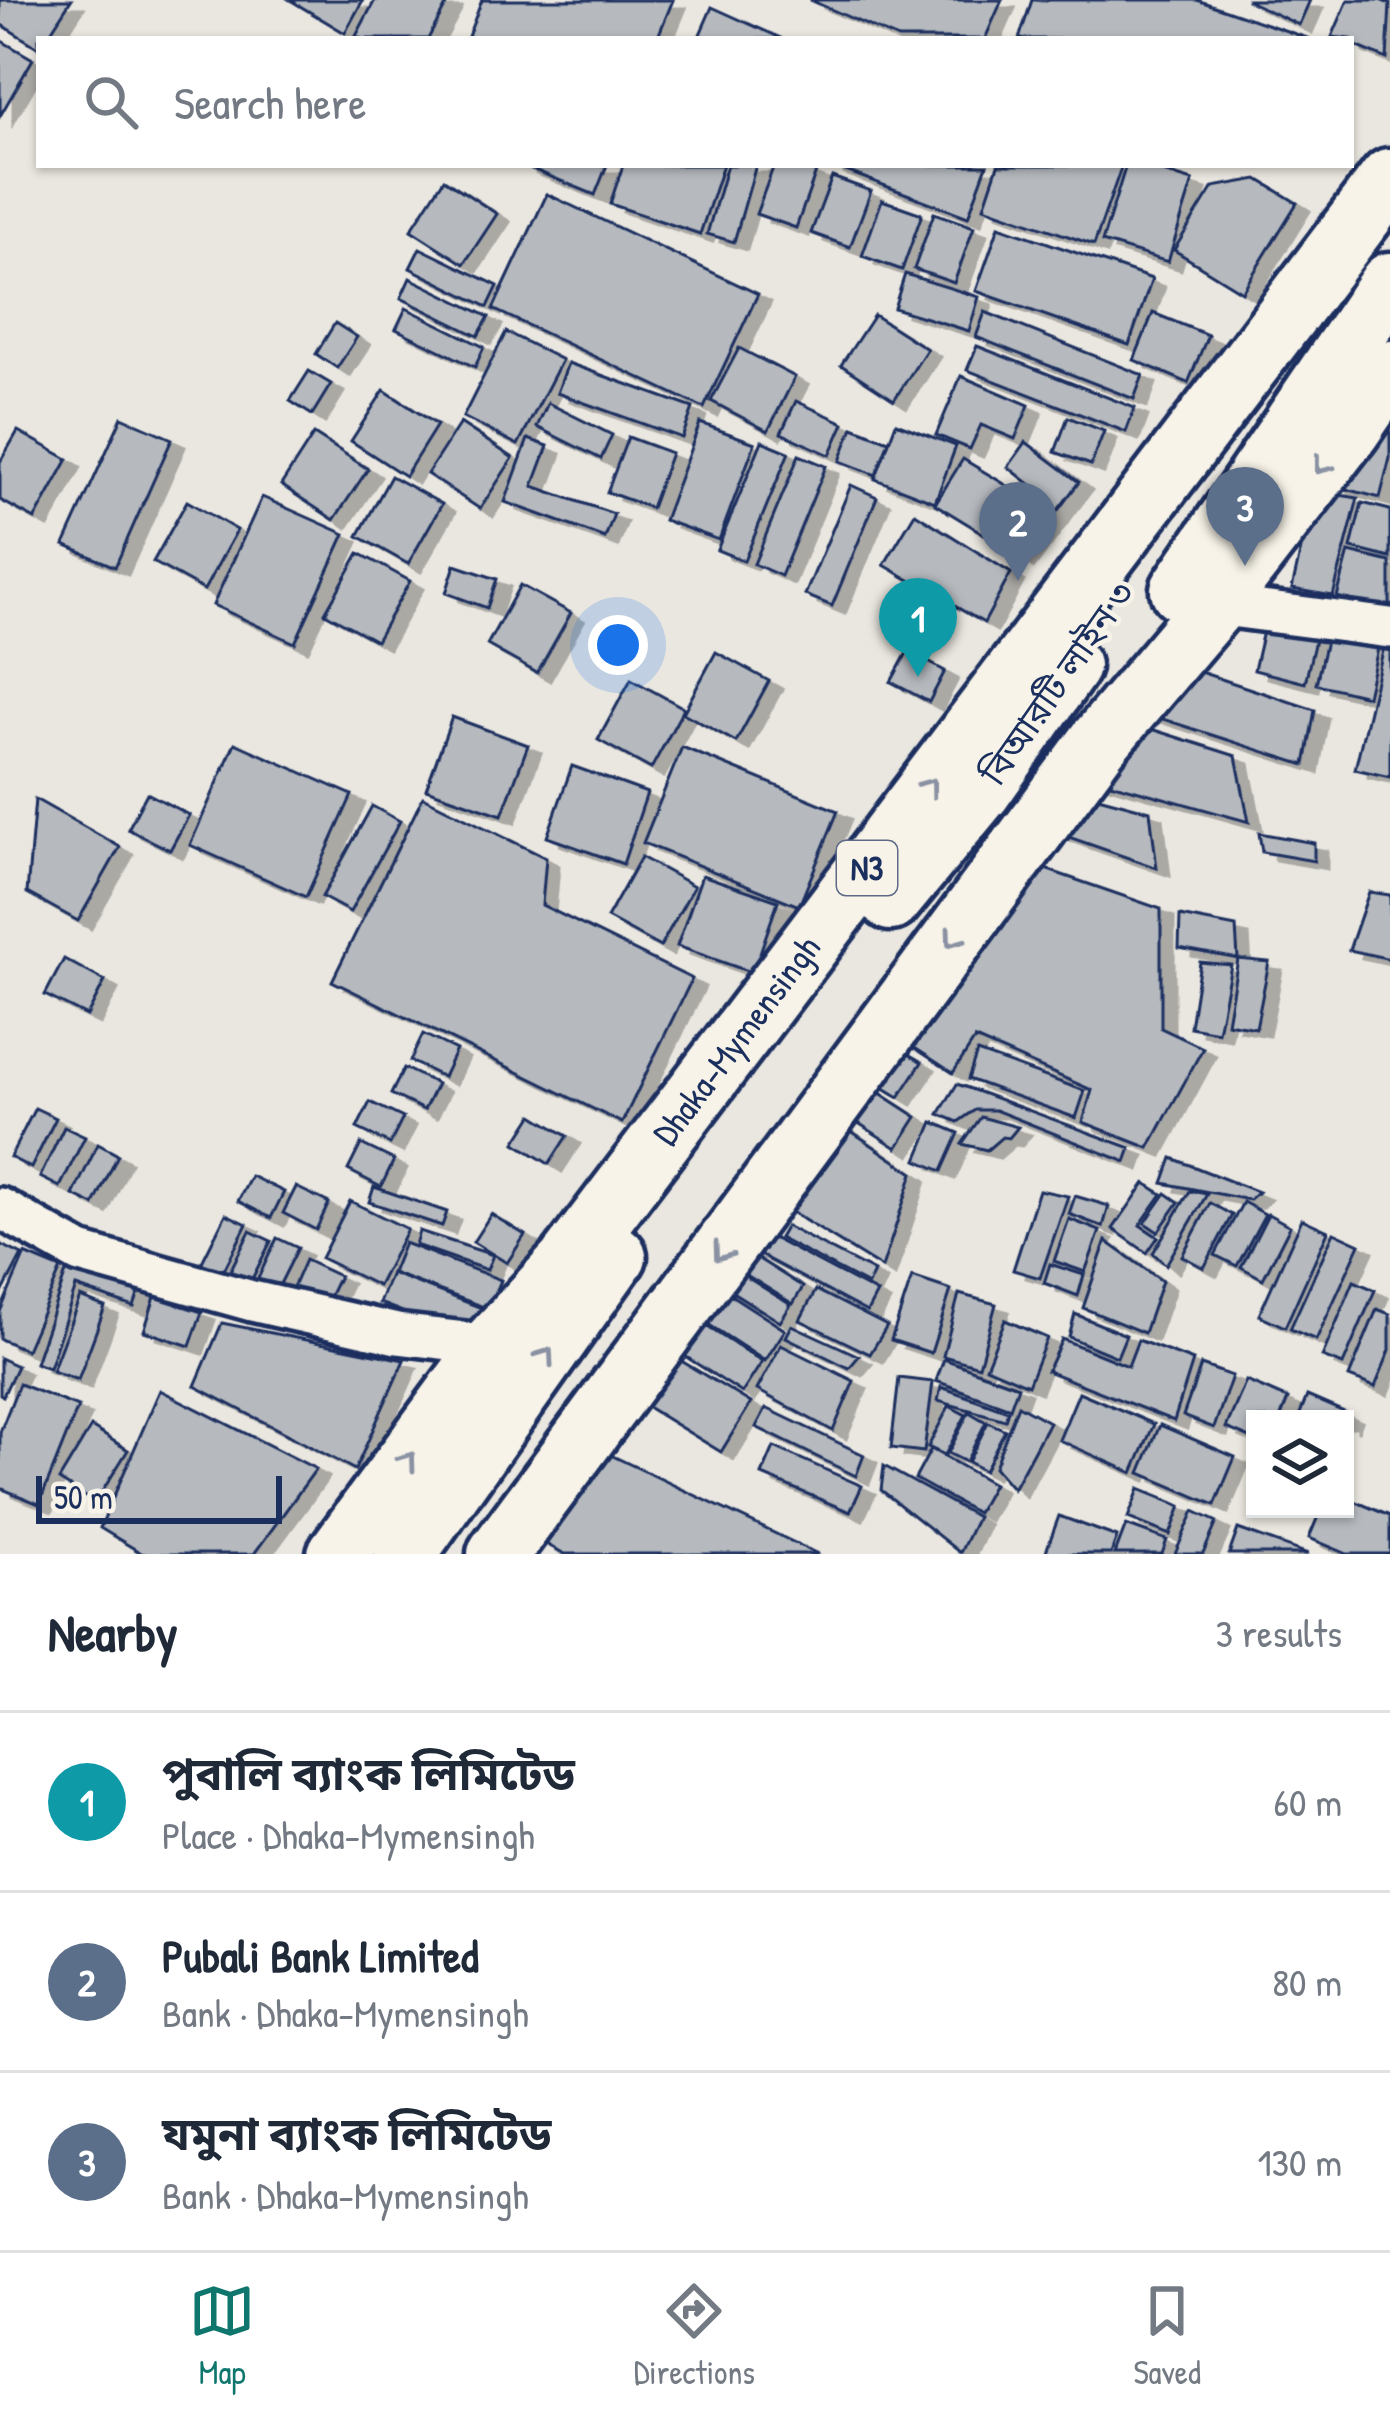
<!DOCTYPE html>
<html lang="en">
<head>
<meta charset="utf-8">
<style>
	body { margin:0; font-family:"Patrick Hand","Noto Sans Bengali",sans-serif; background:#f6f6f7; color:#1f2937 }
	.controls { position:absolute; right:36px; bottom:36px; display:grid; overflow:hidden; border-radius:0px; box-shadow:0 3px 9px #0004 }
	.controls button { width:108px; height:108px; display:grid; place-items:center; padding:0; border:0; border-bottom:3px solid #e0e1e3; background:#fff; color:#1f2937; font:60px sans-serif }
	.scale { position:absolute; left:36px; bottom:30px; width:246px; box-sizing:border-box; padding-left:12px; border:6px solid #1b2f5e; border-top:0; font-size:33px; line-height:42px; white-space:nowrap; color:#1b2f5e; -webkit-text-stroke:9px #f7f3e8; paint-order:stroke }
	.you { position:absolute; left:618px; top:645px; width:42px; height:42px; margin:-30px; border:9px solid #fff; border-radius:50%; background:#1a73e8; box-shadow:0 0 0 18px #1a73e833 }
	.badge { display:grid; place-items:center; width:78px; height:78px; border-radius:50%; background:#0f766e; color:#fff; font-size:39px; font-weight:700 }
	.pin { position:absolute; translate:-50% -99px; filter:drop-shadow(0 3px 6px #0008) }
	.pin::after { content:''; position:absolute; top:63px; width:42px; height:36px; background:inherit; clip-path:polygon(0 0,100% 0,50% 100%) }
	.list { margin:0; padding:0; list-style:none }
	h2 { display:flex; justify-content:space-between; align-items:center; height:156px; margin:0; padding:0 48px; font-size:51px }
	h2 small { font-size:39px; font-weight:400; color:#747a83 }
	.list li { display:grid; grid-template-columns:78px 1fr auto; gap:36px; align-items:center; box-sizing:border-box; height:180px; padding:0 48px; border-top:3px solid #e0e1e3 }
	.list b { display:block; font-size:45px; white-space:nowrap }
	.list p { margin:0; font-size:39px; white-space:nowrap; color:#747a83 }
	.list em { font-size:39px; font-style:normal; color:#747a83 }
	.icon { flex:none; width:66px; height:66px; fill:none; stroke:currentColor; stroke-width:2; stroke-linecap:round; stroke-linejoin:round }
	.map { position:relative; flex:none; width:1390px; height:1554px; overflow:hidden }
	.search { position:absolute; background:#fff; box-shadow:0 3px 9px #0004; left:36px; right:36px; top:36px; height:132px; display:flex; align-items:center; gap:30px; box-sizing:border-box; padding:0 42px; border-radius:0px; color:#747a83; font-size:45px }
	.sheet { height:696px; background:#fff }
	nav { display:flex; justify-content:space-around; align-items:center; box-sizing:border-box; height:168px; border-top:3px solid #e0e1e3; background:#fff; font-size:33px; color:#747a83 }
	nav a { display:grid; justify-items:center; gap:6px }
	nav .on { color:#0f766e }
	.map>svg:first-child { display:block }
	.building { fill:#b6babf; stroke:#1b2f5e; stroke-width:3; filter:url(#shadow) }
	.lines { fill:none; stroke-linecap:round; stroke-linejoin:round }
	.minor-casing { stroke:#1b2f5e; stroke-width:48 }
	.highway-casing { stroke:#1b2f5e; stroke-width:69 }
	.minor { stroke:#f7f3e8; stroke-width:39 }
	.highway { stroke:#f7f3e8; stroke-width:60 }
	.oneway { stroke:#8991a3 }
	.labels { text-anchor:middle; stroke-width:9; stroke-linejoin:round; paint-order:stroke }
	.shield { fill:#f7f3e8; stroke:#5d6a87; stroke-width:3 }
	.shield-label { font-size:33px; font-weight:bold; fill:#1b2f5e }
	.street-label { font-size:36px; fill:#1b2f5e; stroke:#f7f3e8 }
</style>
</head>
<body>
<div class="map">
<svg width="1390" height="1554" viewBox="0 0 1390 1554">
	<defs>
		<filter id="shadow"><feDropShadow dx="13" dy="8" stdDeviation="0" flood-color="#0004"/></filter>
	</defs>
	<rect width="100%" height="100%" fill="#eae7e0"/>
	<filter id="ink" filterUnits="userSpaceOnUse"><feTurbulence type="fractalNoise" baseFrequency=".00833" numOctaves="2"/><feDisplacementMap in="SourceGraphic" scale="24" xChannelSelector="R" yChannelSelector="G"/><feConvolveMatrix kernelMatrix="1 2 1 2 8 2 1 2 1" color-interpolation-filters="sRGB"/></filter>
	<g filter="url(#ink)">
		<g class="building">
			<polygon points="0,0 71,0 46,39 39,39 39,48 0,24"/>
			<polygon points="290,0 363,0 345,33"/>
			<polygon points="375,0 449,0 428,39 362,39 356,36"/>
			<polygon points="482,0 673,0 657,39 467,39"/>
			<polygon points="810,0 1002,0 985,39 898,39"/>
			<polygon points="1032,0 1197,0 1310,39 1019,39"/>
			<polygon points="1246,0 1310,0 1299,25"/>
			<polygon points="1348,0 1380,0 1390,4 1387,59 1351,44 1351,39 1332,37"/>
			<polygon points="712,7 783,39 698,39"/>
			<polygon points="0,40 33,59 0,116"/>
			<polygon points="522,165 607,165 595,195"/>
			<polygon points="623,165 723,165 700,234 610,204"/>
			<polygon points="727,165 756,165 734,242 707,234"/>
			<polygon points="774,165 795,165 816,172 796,228 756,214"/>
			<polygon points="830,165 987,165 968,217"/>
			<polygon points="998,165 1122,165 1094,245 984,207"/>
			<polygon points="1126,165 1140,165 1193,181 1168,262 1102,242"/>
			<polygon points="832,177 871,191 850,247 811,233"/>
			<polygon points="444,179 497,214 464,264 411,230"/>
			<polygon points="1258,179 1297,203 1242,292 1174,250 1213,187"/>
			<polygon points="547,194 758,294 704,408 493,309"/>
			<polygon points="882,200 922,214 902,270 862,256"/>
			<polygon points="934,213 974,227 954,283 914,269"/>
			<polygon points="999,226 1152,279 1129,345 976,291"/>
			<polygon points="420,248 498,286 488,307 410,268"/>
			<polygon points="905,274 979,297 969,331 894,308"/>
			<polygon points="410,278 489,317 478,336 401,298"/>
			<polygon points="406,308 484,347 475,367 396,329"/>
			<polygon points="985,312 1143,375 1134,399 976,337"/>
			<polygon points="1153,313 1208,335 1188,383 1134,360"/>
			<polygon points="874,315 927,349 894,400 841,365"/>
			<polygon points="335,323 357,337 337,368 316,354"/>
			<polygon points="506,332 562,360 518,445 463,417"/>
			<polygon points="977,346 1135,408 1126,432 967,370"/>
			<polygon points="739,348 795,377 768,431 711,401"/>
			<polygon points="568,363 693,408 682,438 557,393"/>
			<polygon points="309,371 331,384 312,415 290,401"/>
			<polygon points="961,376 1029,405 1015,439 981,425 970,449 936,435"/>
			<polygon points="384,390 437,425 405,476 351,441"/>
			<polygon points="796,401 844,423 830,455 781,433"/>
			<polygon points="548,403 612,435 601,459 537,427"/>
			<polygon points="1390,413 1390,458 1380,498 1335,486"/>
			<polygon points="122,417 172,439 115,567 64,545"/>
			<polygon points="1068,417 1104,431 1091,465 1055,452"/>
			<polygon points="460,423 513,458 480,509 427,474"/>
			<polygon points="700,423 755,443 719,540 664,520"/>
			<polygon points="896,423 956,446 935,502 875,479"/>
			<polygon points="853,427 889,441 876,475 840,461"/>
			<polygon points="18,431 68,459 35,519 0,500 0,462"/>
			<polygon points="314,434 368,469 334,520 281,485"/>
			<polygon points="628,437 671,453 651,508 607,492"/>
			<polygon points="528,439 548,446 533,486 614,514 605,538 505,502"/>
			<polygon points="762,441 789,452 744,561 717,550"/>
			<polygon points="1026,442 1079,482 1021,560 992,538 1031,485 1008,467"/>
			<polygon points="799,455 826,466 781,576 754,564"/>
			<polygon points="963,459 1011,488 984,534 935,504"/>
			<polygon points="391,476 442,504 408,564 358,536"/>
			<polygon points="851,485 877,497 832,606 805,595"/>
			<polygon points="1314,491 1358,498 1333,596 1292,589"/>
			<polygon points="262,497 345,534 295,643 213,605"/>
			<polygon points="187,501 237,530 204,590 153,562"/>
			<polygon points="1362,503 1390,510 1390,558 1351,548"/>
			<polygon points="915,513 1011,573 984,623 884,565"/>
			<polygon points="1349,552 1390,562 1390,610 1337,597"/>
			<polygon points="359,553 410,581 376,641 325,613"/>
			<polygon points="455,565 497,579 487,608 446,593"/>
			<polygon points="520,585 571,613 537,673 487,645"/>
			<polygon points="1266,618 1317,631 1305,683 1254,670"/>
			<polygon points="1328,632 1379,644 1367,696 1316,684"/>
			<polygon points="1384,647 1390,649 1390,777 1355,769"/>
			<polygon points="908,651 945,671 929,702 891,682"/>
			<polygon points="716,652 769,681 736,742 683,713"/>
			<polygon points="1155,657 1315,710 1305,765 1119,705"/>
			<polygon points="631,679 684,708 651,769 598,740"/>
			<polygon points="452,717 528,745 502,815 426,789"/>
			<polygon points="1113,717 1236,756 1249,822 1075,773"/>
			<polygon points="235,743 352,795 306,897 190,845"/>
			<polygon points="682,747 838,811 799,906 643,843"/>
			<polygon points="572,766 647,793 623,864 547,837"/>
			<polygon points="1065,788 1150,811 1157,868 1040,827"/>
			<polygon points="147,793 189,815 170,850 128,829"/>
			<polygon points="423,797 546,858 542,905 692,979 622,1123 332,981"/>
			<polygon points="35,799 120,847 78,921 27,893"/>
			<polygon points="372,806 400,821 350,912 322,897"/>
			<polygon points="1259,833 1314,843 1314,861 1262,852"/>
			<polygon points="641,857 694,886 660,947 607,918"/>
			<polygon points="1022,861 1161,909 1161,1028 1203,1048 1149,1148 1083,1122 1092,1090 975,1039 953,1073 904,1041"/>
			<polygon points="702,875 778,901 753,973 677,946"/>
			<polygon points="1369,892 1390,895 1390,959 1349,950"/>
			<polygon points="1180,916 1236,927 1238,959 1179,948"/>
			<polygon points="64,959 105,981 87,1016 45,995"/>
			<polygon points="1238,959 1269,962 1256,1028 1227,1023"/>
			<polygon points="1200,962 1231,965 1218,1032 1190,1027"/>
			<polygon points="423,1034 456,1050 443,1077 410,1061"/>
			<polygon points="898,1048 922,1062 899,1097 876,1083"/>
			<polygon points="977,1052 1085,1091 1076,1118 968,1079"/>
			<polygon points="404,1068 437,1084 424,1110 391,1094"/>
			<polygon points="863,1082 917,1117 897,1148 843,1113"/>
			<polygon points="957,1084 1131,1148 1126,1162 995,1110 975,1110 958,1122 939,1114"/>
			<polygon points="370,1102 403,1118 390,1144 357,1128"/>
			<polygon points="35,1108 56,1118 31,1168 10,1157"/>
			<polygon points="533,1115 567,1136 549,1164 515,1143"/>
			<polygon points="981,1117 1018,1127 1009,1138 1002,1137 987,1150 962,1144"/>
			<polygon points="832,1118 913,1173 882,1268 772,1200"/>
			<polygon points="933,1122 959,1133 942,1171 917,1160"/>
			<polygon points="64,1127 85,1137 60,1187 40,1177"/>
			<polygon points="98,1144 118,1155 94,1205 73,1195"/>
			<polygon points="361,1144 394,1160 381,1187 348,1170"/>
			<polygon points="1172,1158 1258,1192 1249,1200 1163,1183"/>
			<polygon points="251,1176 284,1192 271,1218 238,1201"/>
			<polygon points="1145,1183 1162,1194 1140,1225 1158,1237 1147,1253 1113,1229"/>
			<polygon points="296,1187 329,1203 316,1230 283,1213"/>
			<polygon points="374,1187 447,1212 442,1226 369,1202"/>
			<polygon points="1039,1190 1068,1196 1040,1278 1013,1270"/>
			<polygon points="1190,1191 1207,1194 1166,1265 1153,1253"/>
			<polygon points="1166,1193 1179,1202 1158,1232 1145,1223"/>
			<polygon points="1075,1196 1109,1206 1103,1227 1069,1214"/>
			<polygon points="350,1201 407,1229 378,1286 321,1258"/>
			<polygon points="1243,1202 1265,1214 1237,1266 1215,1255"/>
			<polygon points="1210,1203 1232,1215 1204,1268 1182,1256"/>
			<polygon points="226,1214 247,1224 222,1274 201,1264"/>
			<polygon points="491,1214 525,1235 507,1263 473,1242"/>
			<polygon points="1268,1214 1290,1226 1263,1279 1241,1267"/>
			<polygon points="1069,1219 1100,1231 1085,1272 1054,1261"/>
			<polygon points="1302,1219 1328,1231 1285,1327 1259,1315"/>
			<polygon points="786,1226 874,1272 868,1285 779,1238"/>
			<polygon points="776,1227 771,1237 877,1293 867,1312 743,1246"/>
			<polygon points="250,1231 271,1241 246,1291 225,1281"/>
			<polygon points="419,1231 493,1255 487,1270 415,1245"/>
			<polygon points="1334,1232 1360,1244 1316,1340 1290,1329"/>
			<polygon points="277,1238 298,1248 273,1298 253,1289"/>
			<polygon points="1106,1241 1162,1281 1144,1333 1083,1308"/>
			<polygon points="404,1243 501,1280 489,1309 392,1273"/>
			<polygon points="0,1244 22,1255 0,1297"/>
			<polygon points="746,1251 803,1287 793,1304 735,1268"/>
			<polygon points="25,1254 61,1269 26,1350 0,1339 0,1312"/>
			<polygon points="305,1260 339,1276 326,1303 293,1287"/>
			<polygon points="69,1264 140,1289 134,1307 76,1287 49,1368 35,1363"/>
			<polygon points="1050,1264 1084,1275 1078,1296 1044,1283"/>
			<polygon points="734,1269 791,1305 780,1322 723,1286"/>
			<polygon points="391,1273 487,1310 476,1340 379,1303"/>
			<polygon points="912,1277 951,1290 931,1353 891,1340"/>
			<polygon points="1354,1281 1375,1290 1343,1365 1322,1357"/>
			<polygon points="720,1288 785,1330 765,1361 700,1319"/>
			<polygon points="816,1290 887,1326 870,1354 800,1320"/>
			<polygon points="959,1294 996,1304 979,1366 943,1356"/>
			<polygon points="80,1297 105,1307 78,1380 52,1371"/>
			<polygon points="155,1297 202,1312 190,1346 144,1331"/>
			<polygon points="1377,1309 1390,1314 1390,1350 1375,1387 1349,1377"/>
			<polygon points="1075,1314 1126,1335 1117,1357 1069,1337"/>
			<polygon points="697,1320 762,1362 742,1393 677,1351"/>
			<polygon points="1005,1320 1047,1338 1028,1385 986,1367"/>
			<polygon points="222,1323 404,1360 355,1470 195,1386"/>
			<polygon points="792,1325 859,1356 849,1368 786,1337"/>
			<polygon points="1062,1339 1128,1366 1138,1340 1193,1361 1174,1421 1047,1371"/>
			<polygon points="781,1345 854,1381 833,1431 757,1390"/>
			<polygon points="668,1353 751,1403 721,1452 639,1402"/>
			<polygon points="0,1358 17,1366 3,1396 0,1394"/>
			<polygon points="944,1359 1018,1386 1010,1408 936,1381"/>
			<polygon points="1201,1365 1232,1376 1214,1428 1183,1416"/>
			<polygon points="899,1378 933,1382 924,1452 891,1448"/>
			<polygon points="1246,1381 1288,1399 1280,1419 1255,1419 1255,1440 1226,1428"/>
			<polygon points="19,1384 78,1407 39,1504 0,1488 0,1432"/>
			<polygon points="941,1387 1008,1411 1005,1420 938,1401"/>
			<polygon points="160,1390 316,1469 254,1554 143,1554 100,1528"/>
			<polygon points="1079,1392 1154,1424 1133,1473 1059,1440"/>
			<polygon points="1307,1396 1349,1414 1345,1424 1345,1419 1298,1419"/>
			<polygon points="1018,1405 1049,1422 1013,1489 994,1467"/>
			<polygon points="949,1406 966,1415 945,1455 928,1447"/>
			<polygon points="766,1408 864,1455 856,1476 756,1427"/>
			<polygon points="969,1412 986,1422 966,1462 948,1453"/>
			<polygon points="988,1422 1005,1430 984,1471 968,1462"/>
			<polygon points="1160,1425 1235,1457 1215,1505 1140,1473"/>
			<polygon points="91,1427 128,1450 95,1503 59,1480"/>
			<polygon points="774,1447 862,1486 850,1512 762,1475"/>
			<polygon points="596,1448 818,1554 565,1554 546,1544"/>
			<polygon points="931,1449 993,1484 977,1513 915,1479"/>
			<polygon points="884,1466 977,1517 960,1553 881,1490"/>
			<polygon points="1139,1489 1181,1506 1170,1535 1128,1518"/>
			<polygon points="1345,1497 1390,1516 1390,1554 1347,1554 1309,1538 1321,1509 1345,1509"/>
			<polygon points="1194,1511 1217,1522 1203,1554 1175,1554"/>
			<polygon points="1059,1516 1117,1537 1111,1554 1045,1554"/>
			<polygon points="1126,1525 1167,1540 1162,1554 1115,1554"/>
			<polygon points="1238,1529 1308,1554 1229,1554"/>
		</g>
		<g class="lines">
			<g class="minor-casing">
				<g id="minor">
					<polyline points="1215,605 1390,628"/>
					<polyline points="0,1208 80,1253 252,1301 397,1334 492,1345"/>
				</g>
			</g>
			<g class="highway-casing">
				<g id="highway">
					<polyline points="1181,590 1390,283"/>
					<polyline points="891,900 981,791 1069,666"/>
					<polyline points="338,1554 492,1345 567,1264 1390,179"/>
					<polyline points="405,1554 616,1256"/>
					<polyline points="498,1554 1099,742 1215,605 1350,430 1390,371"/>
				</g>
			</g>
			<use href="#minor" class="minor"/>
			<use href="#highway" class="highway"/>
		</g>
		<defs><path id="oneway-chevron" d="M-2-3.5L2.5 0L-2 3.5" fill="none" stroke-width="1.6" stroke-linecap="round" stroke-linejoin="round" transform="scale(3)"/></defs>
		<g class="oneway">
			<use href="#oneway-chevron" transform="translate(1322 466) rotate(128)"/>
			<use href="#oneway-chevron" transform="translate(929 786) rotate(-53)"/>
			<use href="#oneway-chevron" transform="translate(953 939) rotate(126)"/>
			<use href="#oneway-chevron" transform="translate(721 1253) rotate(126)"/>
			<use href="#oneway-chevron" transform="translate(546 1356) rotate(-55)"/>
			<use href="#oneway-chevron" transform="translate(408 1460) rotate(-54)"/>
		</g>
	</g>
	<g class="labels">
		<rect class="shield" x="837" y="841" width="60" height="54" rx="9"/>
		<g class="shield-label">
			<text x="867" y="880">N3</text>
		</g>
		<g class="street-label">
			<text transform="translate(1057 683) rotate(-55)" y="13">বিআরটি লাইন ৩</text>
			<text transform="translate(736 1040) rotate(-53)" y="13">Dhaka-Mymensingh</text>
		</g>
	</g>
</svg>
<div class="controls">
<button><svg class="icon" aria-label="layers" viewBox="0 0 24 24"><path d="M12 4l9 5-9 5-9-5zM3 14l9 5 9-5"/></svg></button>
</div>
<div class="scale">50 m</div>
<div class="you"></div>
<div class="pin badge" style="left:918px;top:677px;background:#0f9aa8">1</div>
<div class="pin badge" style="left:1018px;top:581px;background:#5c6f8a">2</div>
<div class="pin badge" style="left:1245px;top:566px;background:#5c6f8a">3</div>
<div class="search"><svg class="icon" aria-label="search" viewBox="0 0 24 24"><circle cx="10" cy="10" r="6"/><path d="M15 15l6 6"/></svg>Search here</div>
</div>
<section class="sheet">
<h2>Nearby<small>3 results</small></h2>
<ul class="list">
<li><span class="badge" style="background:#0f9aa8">1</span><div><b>পুবালি ব্যাংক লিমিটেড</b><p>Place · Dhaka-Mymensingh</p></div><em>60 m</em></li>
<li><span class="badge" style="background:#5c6f8a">2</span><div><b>Pubali Bank Limited</b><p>Bank · Dhaka-Mymensingh</p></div><em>80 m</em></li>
<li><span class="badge" style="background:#5c6f8a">3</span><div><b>যমুনা ব্যাংক লিমিটেড</b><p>Bank · Dhaka-Mymensingh</p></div><em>130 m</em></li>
</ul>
</section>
<nav>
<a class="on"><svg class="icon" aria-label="map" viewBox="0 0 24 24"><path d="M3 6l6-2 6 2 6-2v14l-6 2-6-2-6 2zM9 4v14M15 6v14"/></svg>Map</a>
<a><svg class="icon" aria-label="directions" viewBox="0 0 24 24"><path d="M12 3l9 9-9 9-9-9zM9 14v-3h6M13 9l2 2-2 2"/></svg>Directions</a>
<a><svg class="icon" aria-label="saved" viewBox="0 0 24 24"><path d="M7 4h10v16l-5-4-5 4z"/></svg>Saved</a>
</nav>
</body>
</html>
